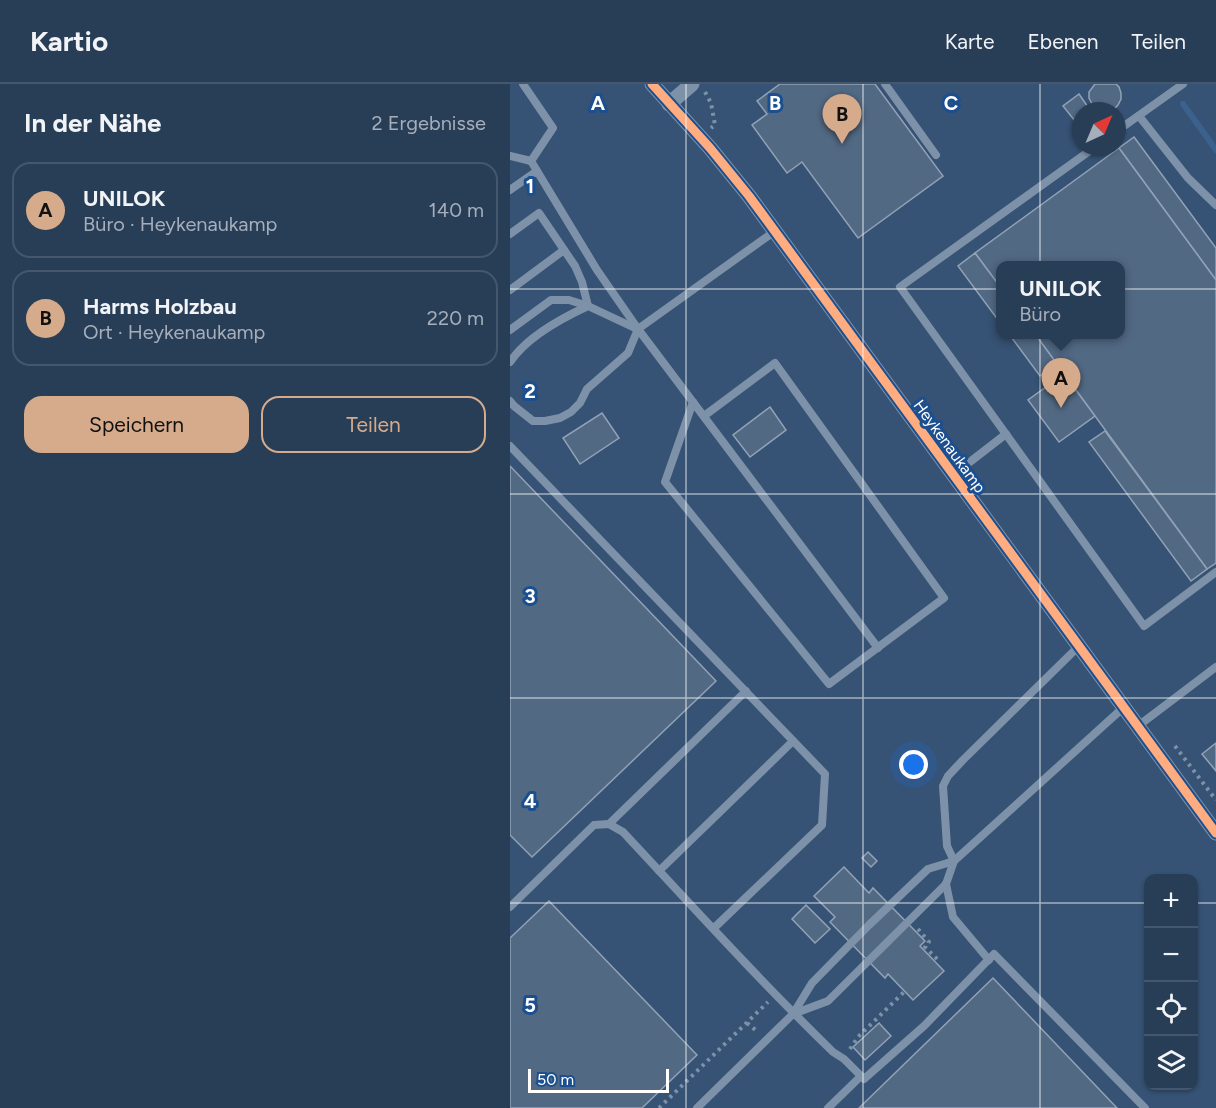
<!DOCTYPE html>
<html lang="de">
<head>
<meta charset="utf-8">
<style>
	body { margin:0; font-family:Figtree,sans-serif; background:#344961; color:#f1f3f6 }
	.controls { position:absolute; right:18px; bottom:18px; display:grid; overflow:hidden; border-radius:12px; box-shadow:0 2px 4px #0004 }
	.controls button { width:54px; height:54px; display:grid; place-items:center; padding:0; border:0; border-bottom:2px solid #44576d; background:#283e57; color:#f1f3f6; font:30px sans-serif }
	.compass { position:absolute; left:562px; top:18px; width:54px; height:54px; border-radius:50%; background:#283e57; box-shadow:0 2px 4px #0004; rotate:44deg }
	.scale { position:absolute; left:18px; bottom:15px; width:141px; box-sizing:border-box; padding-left:6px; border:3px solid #fff; border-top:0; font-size:16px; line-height:21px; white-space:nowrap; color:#fff; -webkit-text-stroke:4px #1b4f8f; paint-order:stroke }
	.you { position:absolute; left:404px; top:681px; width:21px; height:21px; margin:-15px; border:4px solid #fff; border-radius:50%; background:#1a73e8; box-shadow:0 0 0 9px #1a73e833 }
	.badge { display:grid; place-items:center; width:39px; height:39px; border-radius:50%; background:#d6ab8b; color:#111; font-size:20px; font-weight:700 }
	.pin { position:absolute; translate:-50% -50px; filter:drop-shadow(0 2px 3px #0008) }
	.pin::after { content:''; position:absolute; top:32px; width:21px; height:18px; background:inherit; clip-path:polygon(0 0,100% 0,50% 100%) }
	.popup { position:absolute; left:486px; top:177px; width:129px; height:78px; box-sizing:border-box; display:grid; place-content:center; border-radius:12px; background:#283e57; filter:drop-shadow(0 2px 4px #0005); font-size:20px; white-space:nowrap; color:#a5aeba }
	.popup b { font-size:22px; color:#f1f3f6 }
	.popup::after { content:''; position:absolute; left:50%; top:100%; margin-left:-12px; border:12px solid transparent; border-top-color:#283e57 }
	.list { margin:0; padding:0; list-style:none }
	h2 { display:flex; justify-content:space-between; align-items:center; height:78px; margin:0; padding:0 24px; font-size:26px }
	h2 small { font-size:20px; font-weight:400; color:#a5aeba }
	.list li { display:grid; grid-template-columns:39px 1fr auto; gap:18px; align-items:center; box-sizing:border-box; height:96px; margin:0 12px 12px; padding:0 12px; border:2px solid #44576d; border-radius:18px }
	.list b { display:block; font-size:22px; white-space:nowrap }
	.list p { margin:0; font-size:20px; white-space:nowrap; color:#a5aeba }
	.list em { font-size:20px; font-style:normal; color:#a5aeba }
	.actions { display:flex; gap:12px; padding:18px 24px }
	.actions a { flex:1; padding:14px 0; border:2px solid #d6ab8b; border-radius:18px; text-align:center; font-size:21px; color:#d6ab8b }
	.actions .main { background:#d6ab8b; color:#111 }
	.icon { flex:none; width:33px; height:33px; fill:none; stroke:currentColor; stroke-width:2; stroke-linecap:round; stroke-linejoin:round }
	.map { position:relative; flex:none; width:706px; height:1024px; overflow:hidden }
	header { display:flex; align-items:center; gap:36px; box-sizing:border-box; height:84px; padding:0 30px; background:#283e57; border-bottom:2px solid #44576d }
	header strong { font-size:28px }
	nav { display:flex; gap:33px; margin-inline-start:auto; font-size:21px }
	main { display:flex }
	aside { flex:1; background:#283e57 }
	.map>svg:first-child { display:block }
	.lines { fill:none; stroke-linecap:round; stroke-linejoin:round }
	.stream { stroke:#3b618d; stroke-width:6 }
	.building { fill:#526984; stroke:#92a2b6; stroke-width:1.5 }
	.path { stroke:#7d92a8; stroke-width:4; stroke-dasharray:3 4.5; stroke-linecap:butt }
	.lane { stroke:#7d92a8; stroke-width:8 }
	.street { stroke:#7d92a8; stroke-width:15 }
	.cycleway-casing { stroke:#1b4f8f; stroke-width:13 }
	.cycleway { stroke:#ffac80; stroke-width:9 }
	.grid { fill:none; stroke:#fff; stroke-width:1.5; stroke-opacity:0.55 }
	.labels { text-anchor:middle; stroke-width:6; stroke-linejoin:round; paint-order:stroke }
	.street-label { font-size:16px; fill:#fff; stroke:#1b4f8f }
	.grid-label { font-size:20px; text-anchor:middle; font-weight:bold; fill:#fff; stroke:#1b4f8f; stroke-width:6; stroke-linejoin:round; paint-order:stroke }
</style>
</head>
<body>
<header>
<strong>Kartio</strong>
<nav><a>Karte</a><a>Ebenen</a><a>Teilen</a></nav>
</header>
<main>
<aside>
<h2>In der Nähe<small>2 Ergebnisse</small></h2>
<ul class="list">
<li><span class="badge">A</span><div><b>UNILOK</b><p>Büro · Heykenaukamp</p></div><em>140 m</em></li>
<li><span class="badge">B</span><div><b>Harms Holzbau</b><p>Ort · Heykenaukamp</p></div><em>220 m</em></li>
</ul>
<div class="actions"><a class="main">Speichern</a><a>Teilen</a></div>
</aside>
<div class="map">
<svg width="706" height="1024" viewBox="0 0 706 1024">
	<rect width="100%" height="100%" fill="#365274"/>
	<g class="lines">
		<polyline class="stream" points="673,20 706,66"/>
	</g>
	<g class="building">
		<polygon points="270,0 365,0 433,92 348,154 292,78 277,89 242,41 257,30 247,17"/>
		<polygon points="585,0 606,0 609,3 611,9 611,15 608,21 604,25 591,27 582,20 579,14 579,8"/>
		<polygon points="569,10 580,26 571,27 571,33 565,37 553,22"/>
		<polygon points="624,53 706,164 706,196 609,64"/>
		<polygon points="609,64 706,196 706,479 697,485 525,250 611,250 611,182 491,182 491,204 465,169"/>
		<polygon points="465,169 491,204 491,240 448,182"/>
		<polygon points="499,250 525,250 547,280 530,292"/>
		<polygon points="554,290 585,332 549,358 518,316"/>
		<polygon points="260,323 276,346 240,373 223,351"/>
		<polygon points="92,329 109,354 70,380 53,354"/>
		<polygon points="595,347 697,485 681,497 579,358"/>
		<polygon points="0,382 206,597 22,773 0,751"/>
		<polygon points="706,659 706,687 692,670"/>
		<polygon points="358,768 367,777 361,783 352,774"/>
		<polygon points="334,783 359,809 363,804 415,857 410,862 434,887 403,916 378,890 375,894 320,838 325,833 304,812"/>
		<polygon points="39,817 187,971 132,1024 0,1024 0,854"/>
		<polygon points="296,821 320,845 305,859 282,835"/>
		<polygon points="483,894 607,1024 349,1024"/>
		<polygon points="369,939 381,952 355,976 343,963"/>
	</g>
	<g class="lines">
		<g class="path">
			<polyline points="195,8 201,19 205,41 201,44"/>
			<polyline points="665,662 706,716"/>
			<polyline points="408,845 419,858 415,863 428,876 426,879"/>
			<polyline points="237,939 248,948"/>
			<polyline points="340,965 348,953 395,907"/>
			<polyline points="149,1024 258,918"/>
		</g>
		<g class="lane">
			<polyline points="13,0 43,44 21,77 87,186 128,245"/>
			<polyline points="375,0 426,71"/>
			<polyline points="629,32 678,94 706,121"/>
			<polyline points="607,47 673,0"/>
			<polyline points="585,63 390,203 634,542 706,488"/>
			<polyline points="0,72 21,77"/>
			<polyline points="0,106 27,87"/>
			<polyline points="265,147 128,245 368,564"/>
			<polyline points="0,150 29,129 65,182 72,198 78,222"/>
			<polyline points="0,206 54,166"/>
			<polyline points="0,246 41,216 59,216 78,222"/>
			<path d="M0 278C16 254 52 234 78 222L127 245"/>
			<polyline points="0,317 4,322 23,337 35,337 50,334 61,328 70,319 77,305 118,269 128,245"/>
			<polyline points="183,318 155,398 319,600 434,514 265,279 194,332"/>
			<polyline points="0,362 315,690 312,741 204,844"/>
			<polyline points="443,391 496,350"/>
			<polyline points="628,642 706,583"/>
			<polyline points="99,740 236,607"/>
			<polyline points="149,787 283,657"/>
			<polyline points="436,800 443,833 479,876"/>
			<path d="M0 823 84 741 99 740 113 748C182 822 250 897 323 968L334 975 354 995 414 942 484 870 635 1024"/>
			<polyline points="283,930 318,917 436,800 444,777 437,762 433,702 438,692 453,676 569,562"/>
			<polyline points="187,1024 283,930 302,899 359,841 418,785 444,777 614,623"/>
			<polyline points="318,1024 351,992"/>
		</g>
		<g class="street">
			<polyline points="142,0 200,64 239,112 706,749"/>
			<polyline points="159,20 182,0"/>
		</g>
		<g class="cycleway-casing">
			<polyline id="cycleway" points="142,0 200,64 239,112 706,749"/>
		</g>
		<use href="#cycleway" class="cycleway"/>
	</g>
	<path class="grid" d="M176 0V1024M353 0V1024M530 0V1024M0 205H706M0 410H706M0 614H706M0 819H638M684 819H706"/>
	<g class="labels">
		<g class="street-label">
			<text transform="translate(440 362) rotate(54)" y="6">Heykenaukamp</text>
		</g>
	</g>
	<g class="grid-label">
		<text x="88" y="26">A</text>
		<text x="265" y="26">B</text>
		<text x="441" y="26">C</text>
		<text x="20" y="109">1</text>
		<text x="20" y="314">2</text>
		<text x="20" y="519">3</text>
		<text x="20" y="724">4</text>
		<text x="20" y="928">5</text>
	</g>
</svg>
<div class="controls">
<button>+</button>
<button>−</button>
<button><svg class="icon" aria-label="locate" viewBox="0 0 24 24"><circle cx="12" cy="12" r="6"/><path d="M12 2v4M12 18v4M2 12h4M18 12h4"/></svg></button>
<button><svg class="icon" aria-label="layers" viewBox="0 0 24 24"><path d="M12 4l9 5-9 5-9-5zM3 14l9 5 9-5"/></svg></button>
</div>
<svg class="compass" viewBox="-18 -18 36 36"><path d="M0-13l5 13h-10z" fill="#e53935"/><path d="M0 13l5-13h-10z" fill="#a5aeba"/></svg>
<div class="scale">50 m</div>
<div class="you"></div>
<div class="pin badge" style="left:551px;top:324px">A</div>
<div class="popup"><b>UNILOK</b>Büro</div>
<div class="pin badge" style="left:332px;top:60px">B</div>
</div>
</main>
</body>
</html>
